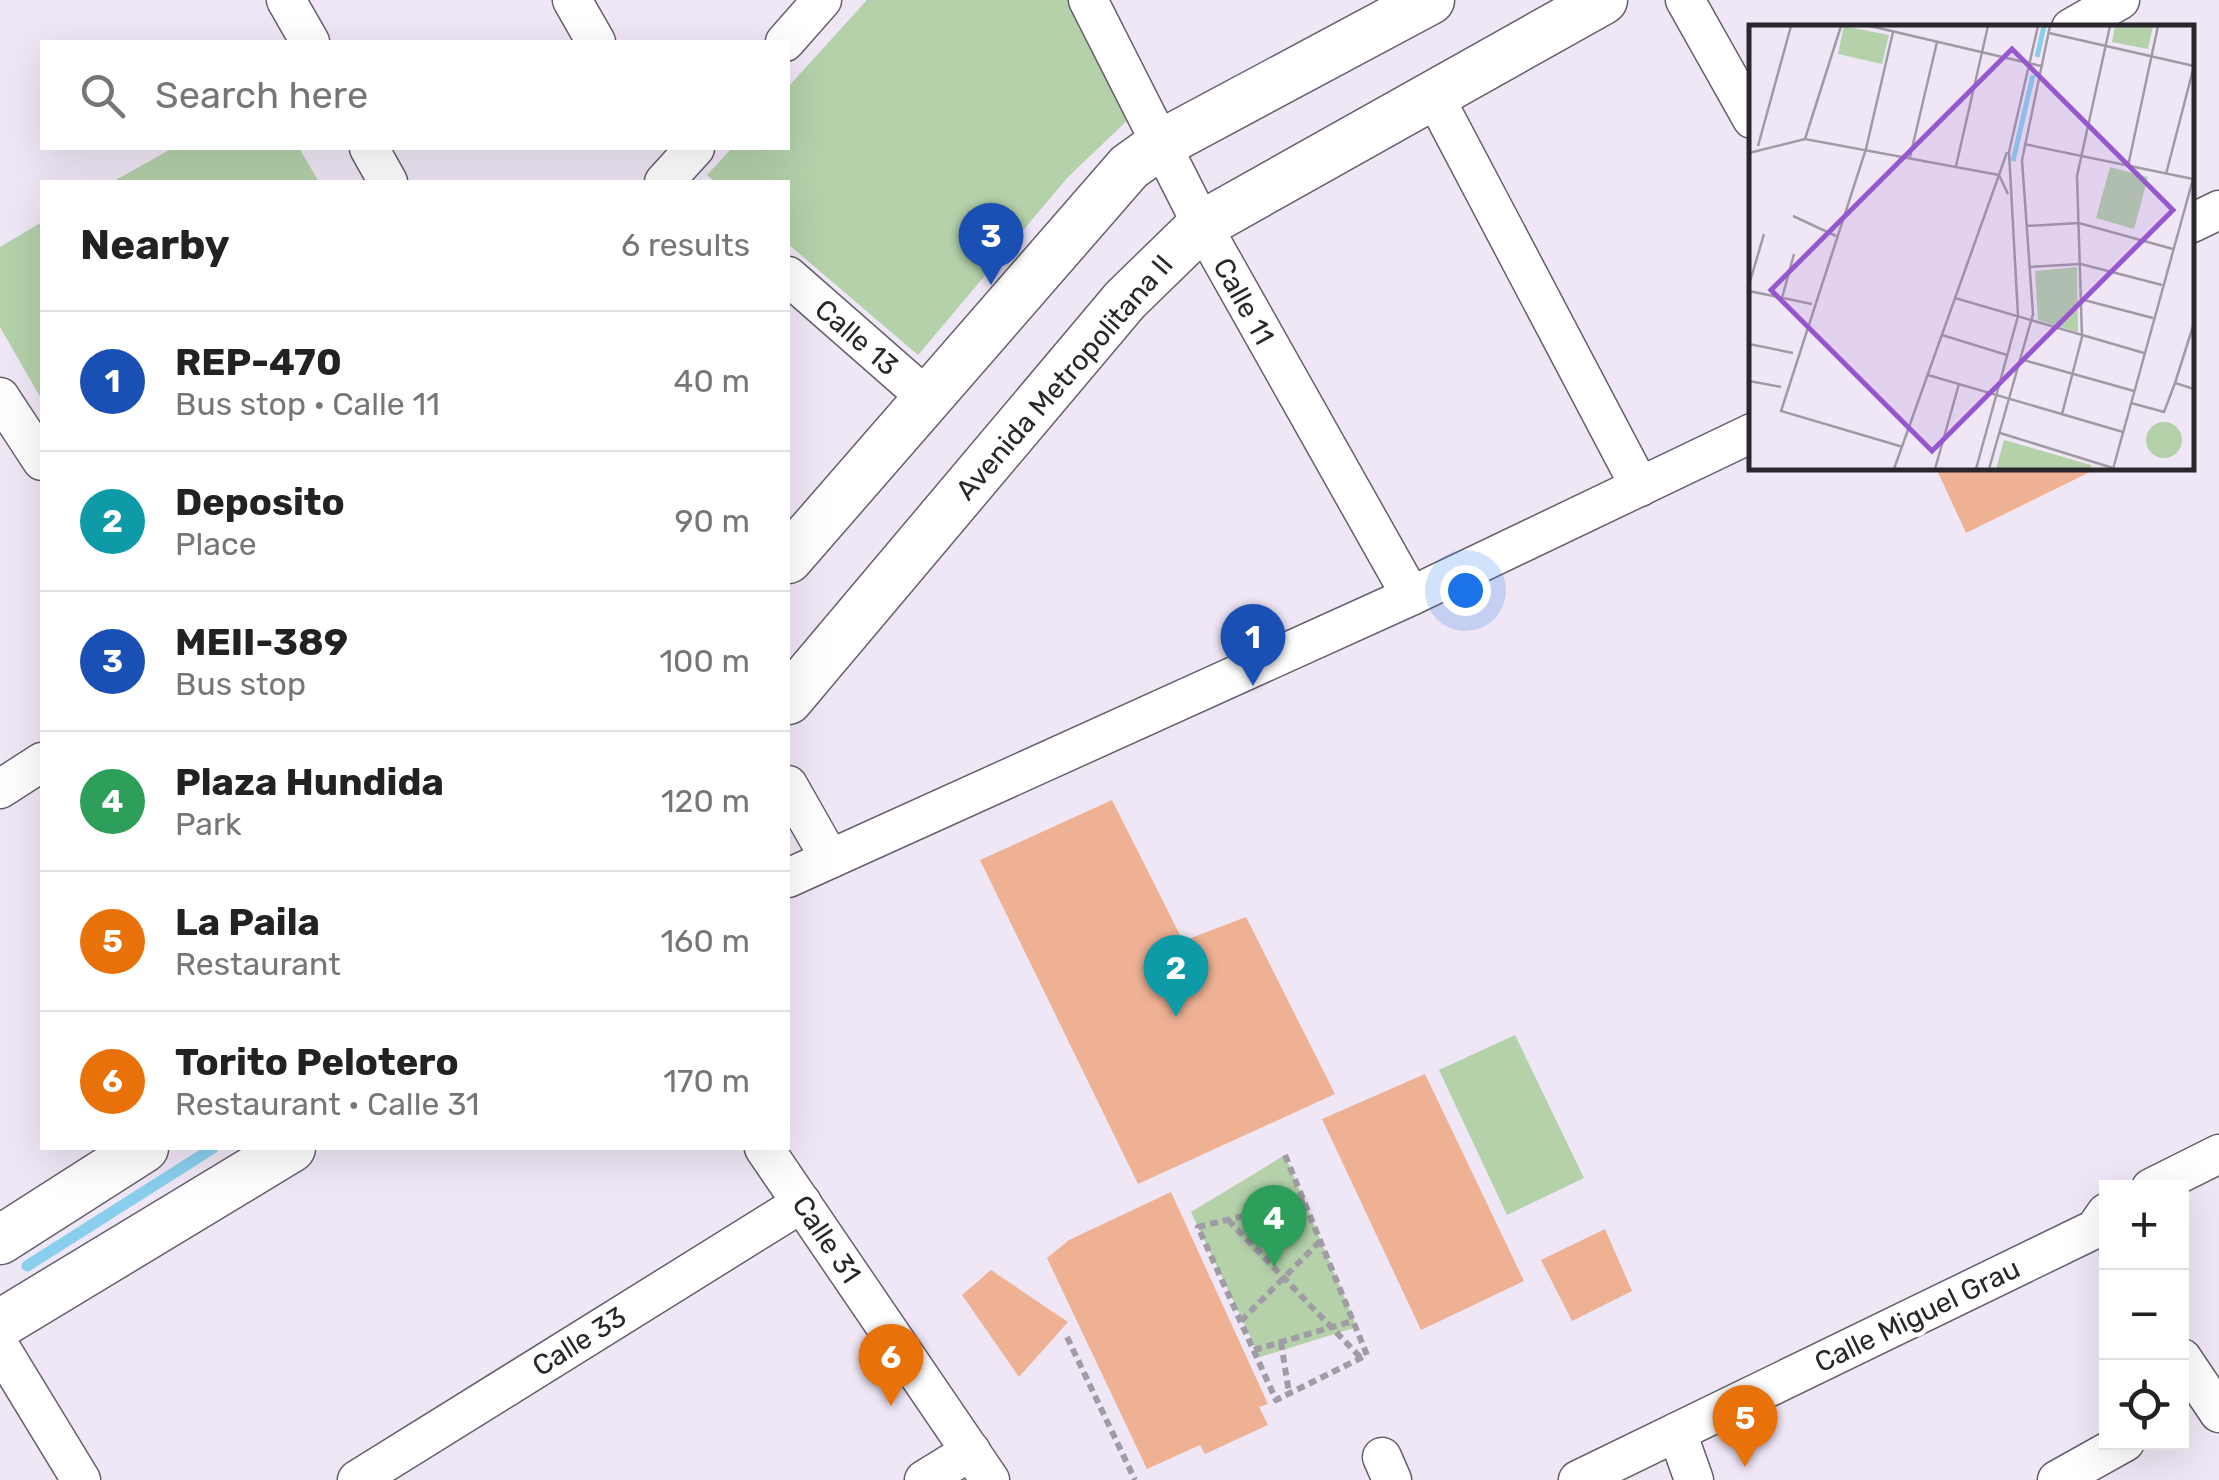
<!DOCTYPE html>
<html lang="en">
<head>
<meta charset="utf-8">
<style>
	body { margin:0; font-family:Rubik,sans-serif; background:#f6f6f6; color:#222 }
	.controls { position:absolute; right:30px; bottom:30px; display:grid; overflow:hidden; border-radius:0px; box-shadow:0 10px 40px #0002 }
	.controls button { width:90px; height:90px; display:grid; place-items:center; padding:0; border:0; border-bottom:2px solid #e0e0e0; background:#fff; color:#222; font:50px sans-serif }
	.you { position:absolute; left:1465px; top:590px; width:35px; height:35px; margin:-25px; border:8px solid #fff; border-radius:50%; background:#1a73e8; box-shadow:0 0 0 15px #1a73e833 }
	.badge { display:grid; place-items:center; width:65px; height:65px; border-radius:50%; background:#9758ce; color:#fff; font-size:32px; font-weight:700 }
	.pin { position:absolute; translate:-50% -82px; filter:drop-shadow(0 2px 5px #0008) }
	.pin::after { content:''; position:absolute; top:52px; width:35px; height:30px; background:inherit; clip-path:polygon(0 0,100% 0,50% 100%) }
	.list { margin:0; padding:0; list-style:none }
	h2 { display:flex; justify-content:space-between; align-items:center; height:130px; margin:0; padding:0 40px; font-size:42px }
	h2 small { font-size:32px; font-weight:400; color:#767676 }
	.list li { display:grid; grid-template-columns:65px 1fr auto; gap:30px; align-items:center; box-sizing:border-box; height:140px; padding:0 40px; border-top:2px solid #e0e0e0 }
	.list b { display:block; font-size:38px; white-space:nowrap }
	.list p { margin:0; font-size:32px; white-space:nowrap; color:#767676 }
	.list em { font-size:32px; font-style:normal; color:#767676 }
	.icon { flex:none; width:55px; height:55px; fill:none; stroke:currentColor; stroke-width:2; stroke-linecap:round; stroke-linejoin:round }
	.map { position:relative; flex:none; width:2219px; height:1480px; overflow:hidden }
	.search { position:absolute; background:#fff; box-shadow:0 10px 40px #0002; left:40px; top:40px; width:750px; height:110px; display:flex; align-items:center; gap:25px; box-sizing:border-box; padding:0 35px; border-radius:0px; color:#767676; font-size:38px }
	.panel { position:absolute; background:#fff; box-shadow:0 10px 40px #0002; left:40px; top:180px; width:750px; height:970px; border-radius:0px }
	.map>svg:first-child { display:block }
	.green { fill:#b4d1aa }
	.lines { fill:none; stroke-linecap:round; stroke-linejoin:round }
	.stream { stroke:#89cfed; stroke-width:11 }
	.building { fill:#eeb194 }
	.minor-casing { stroke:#665f6c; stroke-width:41 }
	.major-casing { stroke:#665f6c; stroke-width:51 }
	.path { stroke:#a19ba6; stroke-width:6; stroke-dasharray:8 5; stroke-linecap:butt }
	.minor { stroke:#fff; stroke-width:38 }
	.major { stroke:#fff; stroke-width:48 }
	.labels { text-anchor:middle; stroke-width:9; stroke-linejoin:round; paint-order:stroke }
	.street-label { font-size:28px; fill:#2a272c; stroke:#fff }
	.inset-river { fill:none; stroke:#89cfed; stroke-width:5 }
	.inset-road { fill:none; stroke:#a19aa5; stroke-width:2.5 }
	.view { fill:#9758ce; fill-opacity:0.15; stroke:#9758ce; stroke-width:5 }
	.inset-edge { fill:none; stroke:#2a272c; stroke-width:5 }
</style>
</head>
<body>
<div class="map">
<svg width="2219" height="1480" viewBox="0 0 2219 1480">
	<rect width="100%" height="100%" fill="#f0e7f6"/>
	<g class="green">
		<polygon points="867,0 1069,0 1133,115 1068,177 918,355 788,244 788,182 715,182 707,175 732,148 788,148 788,87"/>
		<polygon points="173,148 299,148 319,182 112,182"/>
		<polygon points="42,222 42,400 0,327 0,247"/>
		<polygon points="1515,1035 1584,1178 1507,1215 1439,1070"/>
		<polygon points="1285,1155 1357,1327 1260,1357 1191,1212"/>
	</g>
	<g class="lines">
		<polyline class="stream" points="27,1266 213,1148"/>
	</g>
	<g class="building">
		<polygon points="1936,468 2098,468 1966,533"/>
		<polygon points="1112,800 1183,941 1246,917 1335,1094 1138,1184 980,860"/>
		<polygon points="1425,1074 1524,1281 1421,1330 1322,1119"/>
		<polygon points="1171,1192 1268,1404 1259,1407 1268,1425 1205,1454 1200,1445 1147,1469 1047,1258 1069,1240"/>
		<polygon points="1605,1229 1632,1291 1572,1321 1541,1260"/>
		<polygon points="991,1270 1068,1322 1019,1377 962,1295"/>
	</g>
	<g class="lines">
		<g class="minor-casing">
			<g id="minor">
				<polyline points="286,0 310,42"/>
				<polyline points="572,0 596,42"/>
				<polyline points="1088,0 1202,225 1411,596"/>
				<polyline points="1685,0 1752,119"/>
				<polyline points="2071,28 2120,0"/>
				<polyline points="785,42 822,0"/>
				<polyline points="1434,96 1640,487"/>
				<polyline points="369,148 388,182"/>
				<polyline points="664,182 695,148"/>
				<polyline points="2192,223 2219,210"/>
				<polyline points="788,276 926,397"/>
				<polyline points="0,397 42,461"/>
				<polyline points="788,785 830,859"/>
				<polyline points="0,789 42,762"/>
				<polyline points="788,878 1411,596 1752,433"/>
				<polyline points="764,1148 990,1480"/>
				<polyline points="2151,1188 2219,1154"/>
				<polyline points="0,1347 81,1480"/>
				<polyline points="2182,1358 2219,1413"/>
				<polyline points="1677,1432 1694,1480"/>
				<polyline points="1382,1457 1392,1480"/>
				<polyline points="357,1480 802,1203"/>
				<polyline points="924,1480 971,1451"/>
				<polyline points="1578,1480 2095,1229 2106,1213"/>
				<polyline points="2057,1480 2125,1442"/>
			</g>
		</g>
		<g class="major-casing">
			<g id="major">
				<polyline points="788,559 1129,167 1161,144 1430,0"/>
				<polyline points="788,700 1125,300 1202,225 1603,0"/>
				<polyline points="0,1240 144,1148"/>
				<polyline points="0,1324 291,1148"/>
			</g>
		</g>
		<g class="path">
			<polyline points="1285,1155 1367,1355 1276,1400 1198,1227 1305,1201"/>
			<polyline points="1228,1220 1362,1359"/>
			<polyline points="1241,1321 1320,1241"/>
			<polyline points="1067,1337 1135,1480"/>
			<polyline points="1281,1342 1289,1393"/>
			<polyline points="1254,1350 1353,1321"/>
		</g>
		<use href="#minor" class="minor"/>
		<use href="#major" class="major"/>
	</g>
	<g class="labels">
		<g class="street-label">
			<text transform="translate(1244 301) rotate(61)" y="10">Calle 11</text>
			<text transform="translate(857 337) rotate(41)" y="10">Calle 13</text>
			<text transform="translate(1064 377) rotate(-49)" y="10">Avenida Metropolitana II</text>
			<text transform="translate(827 1239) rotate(56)" y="10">Calle 31</text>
			<text transform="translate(1917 1315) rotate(-26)" y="10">Calle Miguel Grau</text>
			<text transform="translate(579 1341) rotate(-32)" y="10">Calle 33</text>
		</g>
	</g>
	<g transform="translate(1749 25)">
		<rect width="445" height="445" fill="#f0e7f6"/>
		<path d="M95 1 140 10 133 39 89 29ZM366 1H404L399 24 363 17ZM361 142 399 152 385 204 347 193ZM328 242 329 307 289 295 286 246ZM397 415a18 18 0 1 1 36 0a18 18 0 1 1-36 0ZM255 415 342 440 341 444H247Z" fill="#b4d1aa"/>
		<path class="inset-river" d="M288 32 295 1M264 136 284 50"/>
		<path class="inset-road" d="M121 1 292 41M144 7 117 124 32 386 154 422M300 8 445 41M56 114 92 1M275 119 444 154M9 121 42 1M258 127 250 150 259 169M0 128 56 114 250 150 145 444M161 132 188 17M207 141 239 1M379 141 409 1M417 149 445 41M44 191 87 211M277 201 330 198 424 224M280 242 332 239 413 260M0 260 15 209M0 266 63 279M33 273 45 229M206 273 395 328M335 275 404 293M445 298 426 358 445 364M193 310 258 330M0 319 44 328M271 334 385 366M179 350 374 407M0 356 32 362M382 378 415 387 426 358M313 389 333 312 328 151 361 1M251 408 364 443M186 444 210 359M227 444 269 291 260 127 289 1M240 444 284 289 273 135 301 1M364 444 444 154"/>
		<path class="view" d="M263 24 424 185 183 426 22 265Z"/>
		<rect width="445" height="445" class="inset-edge"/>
	</g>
</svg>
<div class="controls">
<button>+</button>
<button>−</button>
<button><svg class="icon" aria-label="locate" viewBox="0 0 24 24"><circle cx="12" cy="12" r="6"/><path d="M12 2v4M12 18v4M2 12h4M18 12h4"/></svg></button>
</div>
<div class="you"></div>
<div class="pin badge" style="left:1253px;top:686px;background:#1a4fb4">1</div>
<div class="pin badge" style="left:1176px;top:1017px;background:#0f9aa8">2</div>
<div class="pin badge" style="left:991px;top:285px;background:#1a4fb4">3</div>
<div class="pin badge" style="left:1274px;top:1267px;background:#2e9e5b">4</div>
<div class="pin badge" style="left:1745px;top:1467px;background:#e8710a">5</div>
<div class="pin badge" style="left:891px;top:1406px;background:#e8710a">6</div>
<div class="search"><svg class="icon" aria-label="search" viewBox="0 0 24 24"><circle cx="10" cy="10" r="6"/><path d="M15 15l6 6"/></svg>Search here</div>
<section class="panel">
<h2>Nearby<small>6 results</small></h2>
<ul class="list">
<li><span class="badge" style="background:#1a4fb4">1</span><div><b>REP-470</b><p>Bus stop · Calle 11</p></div><em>40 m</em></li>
<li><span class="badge" style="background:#0f9aa8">2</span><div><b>Deposito</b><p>Place</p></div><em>90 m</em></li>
<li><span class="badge" style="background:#1a4fb4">3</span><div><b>MEII-389</b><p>Bus stop</p></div><em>100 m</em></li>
<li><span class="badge" style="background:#2e9e5b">4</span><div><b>Plaza Hundida</b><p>Park</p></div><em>120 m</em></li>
<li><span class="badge" style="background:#e8710a">5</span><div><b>La Paila</b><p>Restaurant</p></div><em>160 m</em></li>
<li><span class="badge" style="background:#e8710a">6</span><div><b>Torito Pelotero</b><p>Restaurant · Calle 31</p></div><em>170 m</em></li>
</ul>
</section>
</div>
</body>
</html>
